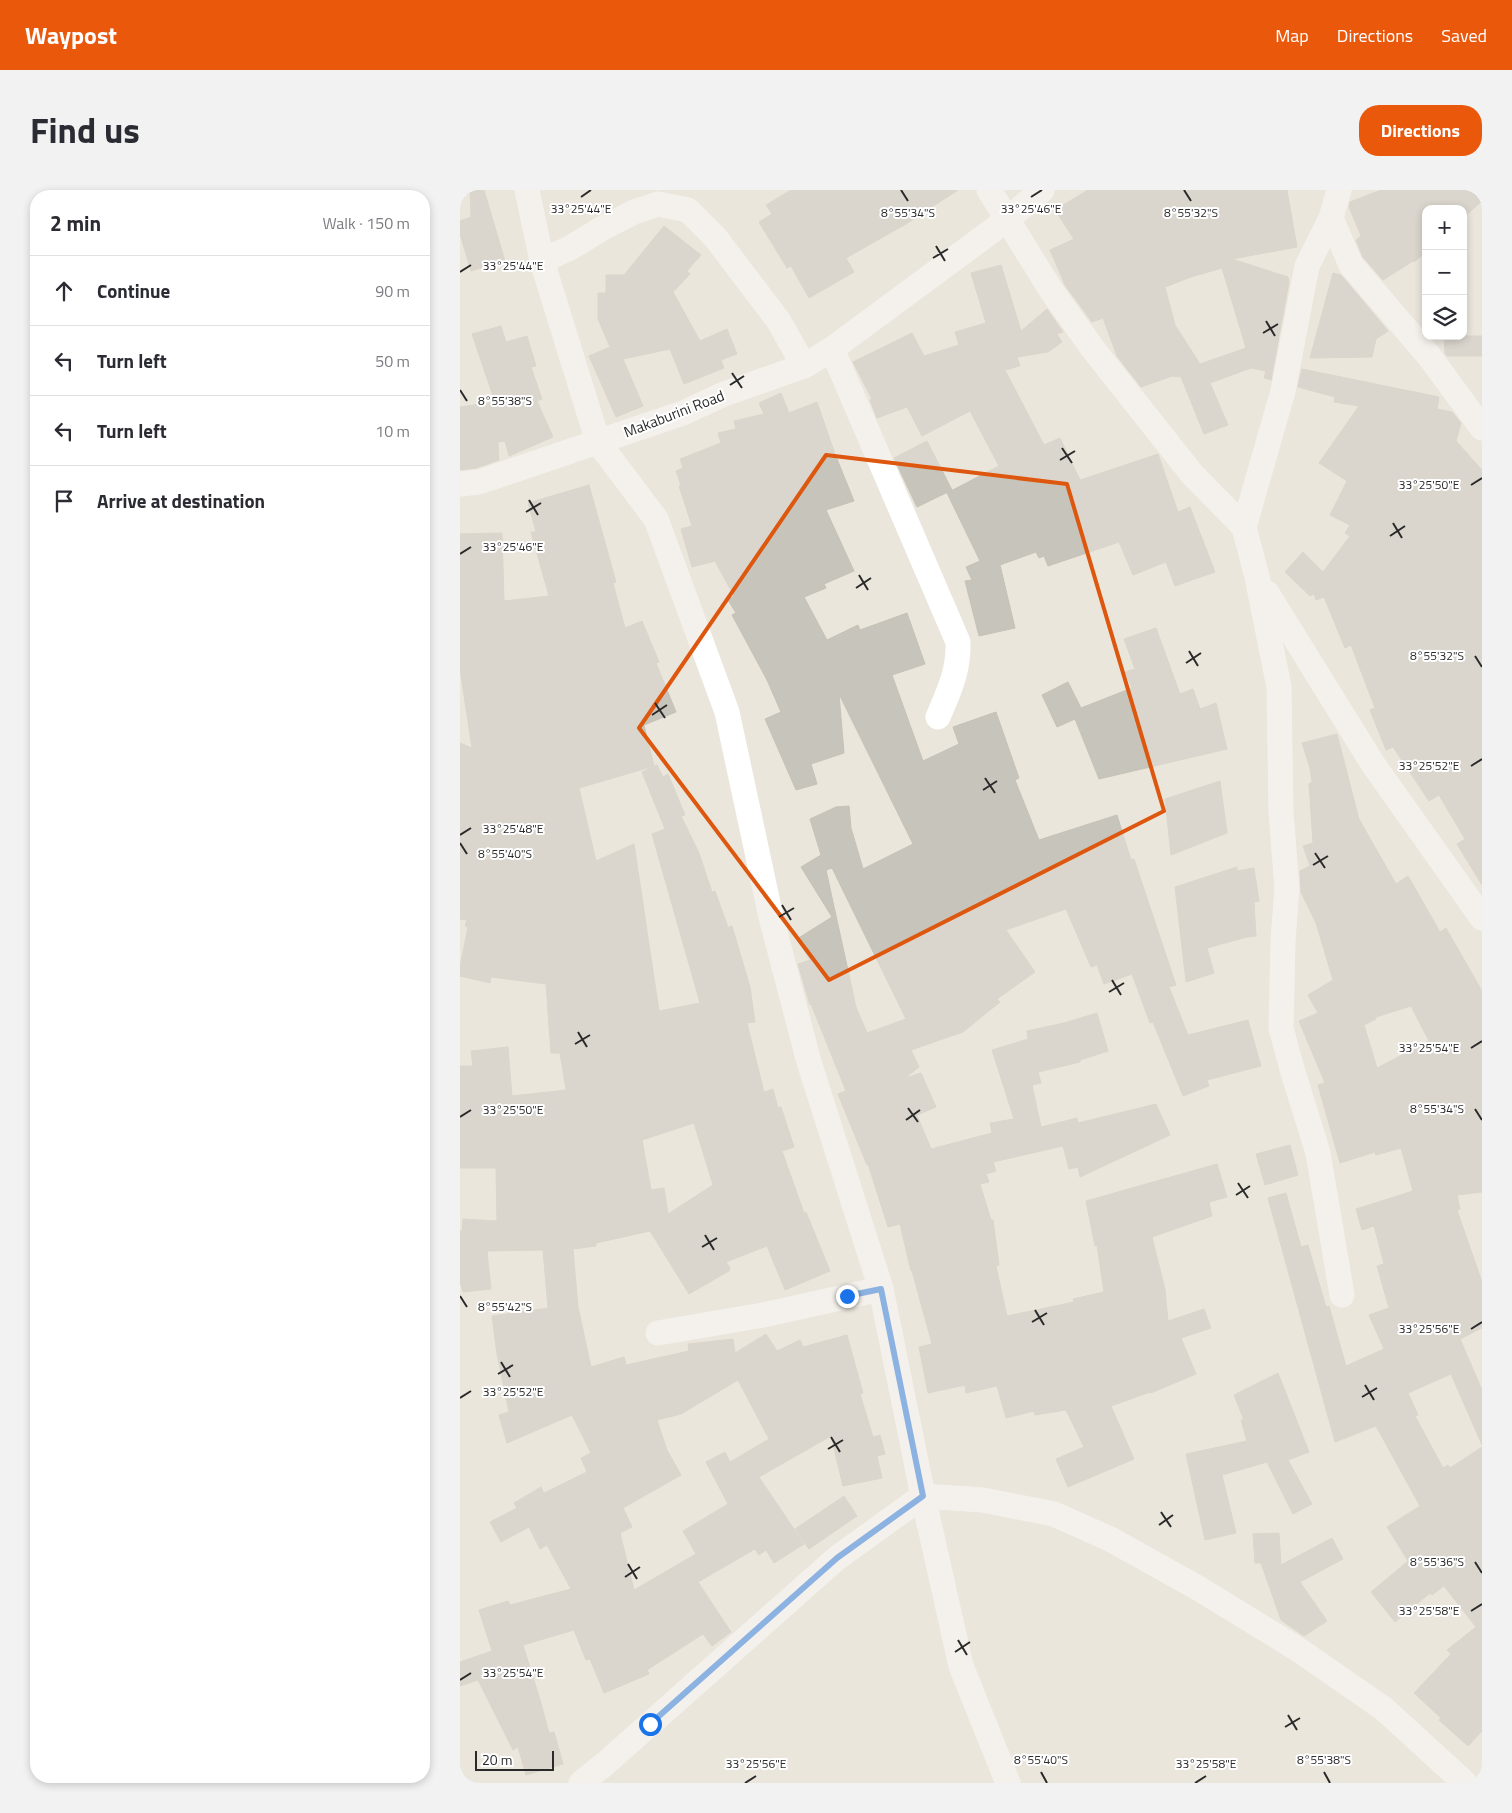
<!DOCTYPE html>
<html lang="en">
<head>
<meta charset="utf-8">
<style>
	body { margin:0; font-family:"Titillium Web",sans-serif; background:#f2f2f3; color:#2b2b33 }
	.controls { position:absolute; right:15px; top:15px; display:grid; overflow:hidden; border-radius:10px; box-shadow:0 2px 8px #0003 }
	.controls button { width:45px; height:45px; display:grid; place-items:center; padding:0; border:0; border-bottom:1px solid #e1e1e2; background:#fff; color:#2b2b33; font:25px sans-serif }
	.scale { position:absolute; left:15px; bottom:12px; width:79px; box-sizing:border-box; padding-left:5px; border:2px solid #2a2a2a; border-top:0; font-size:14px; line-height:18px; white-space:nowrap; color:#2a2a2a; -webkit-text-stroke:4px #fff; paint-order:stroke }
	.stop { position:absolute; width:15px; height:15px; margin:-11px; border:4px solid #1a73e8; border-radius:50%; background:#fff }
	.stop.end { background:#1a73e8; border-color:#fff; box-shadow:0 1px 5px #0008 }
	.list { margin:0; padding:0; list-style:none }
	h2 { display:flex; justify-content:space-between; align-items:center; height:65px; margin:0; padding:0 20px; font-size:21px }
	h2 small { font-size:16px; font-weight:400; color:#7c7c81 }
	.list li { display:grid; grid-template-columns:32px 1fr auto; gap:15px; align-items:center; box-sizing:border-box; height:70px; padding:0 20px; border-top:1px solid #e1e1e2 }
	.list b { display:block; font-size:19px; white-space:nowrap }
	.list em { font-size:16px; font-style:normal; color:#7c7c81 }
	.icon { flex:none; width:28px; height:28px; fill:none; stroke:currentColor; stroke-width:2; stroke-linecap:round; stroke-linejoin:round }
	.map { position:relative; flex:none; width:1022px; height:1593px; overflow:hidden; border-radius:20px }
	header { display:flex; align-items:center; gap:30px; box-sizing:border-box; height:70px; padding:0 25px; background:#ea580c; color:#fff }
	header strong { font-size:24px }
	nav { display:flex; gap:28px; margin-inline-start:auto; font-size:18px }
	.intro { display:flex; align-items:center; justify-content:space-between; box-sizing:border-box; height:120px; padding:0 30px }
	h1 { margin:0; font-size:35px }
	.button { padding:12px 22px; border-radius:20px; background:#ea580c; color:#fff; font-size:18px; font-weight:700 }
	main { display:flex; gap:30px; padding:0 30px }
	aside { flex:1; background:#fff; border-radius:20px; box-shadow:0 2px 8px #0003 }
	.map>svg:first-child { display:block }
	.building { fill:#c7c4bb; stroke:#c7c2b6; fill-rule:evenodd }
	.lines { fill:none; stroke-linecap:round; stroke-linejoin:round }
	.minor { stroke:#fff; stroke-width:25 }
	.route { stroke:#1a73e8; stroke-width:6 }
	.marked { fill:none; stroke:#de570e; stroke-width:4; stroke-linejoin:round }
	.ticks { fill:none; stroke:#2a2a2a; stroke-width:2 }
	.labels { text-anchor:middle; stroke-width:4; stroke-linejoin:round; paint-order:stroke }
	.street-label { font-size:15px; fill:#2a2a2a; stroke:#fff }
	.ticks-label { font-size:12px; text-anchor:middle; fill:#2a2a2a; stroke:#fff; stroke-width:4; stroke-linejoin:round; paint-order:stroke }
</style>
</head>
<body>
<header>
<strong>Waypost</strong>
<nav><a>Map</a><a>Directions</a><a>Saved</a></nav>
</header>
<div class="intro"><h1>Find us</h1><a class="button">Directions</a></div>
<main>
<aside>
<h2>2 min<small>Walk · 150 m</small></h2>
<ul class="list">
<li><svg class="icon" aria-label="ahead" viewBox="0 0 24 24"><path d="M12 20V5M6 11l6-6 6 6"/></svg><div><b>Continue</b></div><em>90 m</em></li>
<li><svg class="icon" aria-label="left" viewBox="0 0 24 24"><path d="M17 20v-9H6M10 6l-5 5 5 5"/></svg><div><b>Turn left</b></div><em>50 m</em></li>
<li><svg class="icon" aria-label="left" viewBox="0 0 24 24"><path d="M17 20v-9H6M10 6l-5 5 5 5"/></svg><div><b>Turn left</b></div><em>10 m</em></li>
<li><svg class="icon" aria-label="arrive" viewBox="0 0 24 24"><path d="M6 21V4h12l-3 4 3 4H6"/></svg><div><b>Arrive at destination</b></div></li>
</ul>
</aside>
<div class="map">
<svg width="1022" height="1593" viewBox="0 0 1022 1593">
	<rect width="100%" height="100%" fill="#ebe6dc"/>
	<g class="building">
		<polygon points="10,0 24,0 45,71 11,81 0,44 0,31 11,27"/>
		<polygon points="331,0 498,0 446,34 386,68 394,82 349,108 331,76 327,78 299,32 312,24 306,15"/>
		<path d="M628 0H827L837 57 772 69 828 87 829 92 811 190 804 188 806 181 791 178 750 193 768 235 744 244 721 187 712 186 681 197 657 166 643 128 632 132 605 95 590 60 614 49 595 20ZM762 78 786 158 740 174 715 135 705 97 731 87Z"/>
		<polygon points="921,0 1022,0 1022,11 1003,28 1003,19 966,19 966,62 954,72 953,71 923,90 903,67 896,50 901,46 889,17 890,12"/>
		<polygon points="204,36 241,65 227,81 230,84 213,102 240,151 267,139 277,164 261,170 264,178 224,194 210,159 163,169 183,216 156,227 129,166 150,157 138,129 138,103 146,103 146,85 164,85"/>
		<polygon points="541,75 561,141 587,119 603,142 597,144 602,152 588,162 557,167 560,176 545,180 584,255 600,248 620,290 698,264 718,322 730,317 755,382 715,396 706,372 673,385 659,352 588,376 584,366 579,368 576,362 540,375 555,438 519,446 505,391 512,390 506,377 520,371 487,303 539,276 510,221 462,246 447,217 417,228 410,210 412,209 393,172 452,143 464,166 499,155 495,142 526,133 511,83"/>
		<polygon points="873,83 881,85 928,141 916,149 912,167 850,168"/>
		<polygon points="41,136 46,152 67,146 76,176 71,177 82,209 77,211 93,247 49,266 45,251 38,252 39,270 16,278 0,280 0,217 35,212 12,144"/>
		<polygon points="984,146 1022,146 1022,166 987,166 985,163"/>
		<polygon points="842,179 979,207 977,219 992,222 1001,233 996,251 1022,280 1022,695 997,654 1005,649 979,605 969,611 933,557 926,560 910,520 915,518 891,455 885,458 864,407 856,410 854,404 850,406 825,382 843,362 863,382 890,346 885,343 890,335 870,325 887,291 859,273 899,216 874,212 875,207 838,197"/>
		<path d="M321 203 329 223 357 212 375 264 394 311 366 320 394 381 364 394 366 398 344 407 367 450 398 435 400 440 447 423 465 474 432 485 463 571 499 554 493 537 536 522 559 588 555 590 579 650 657 625 671 670 674 669 716 795 709 797 728 845 788 830 801 876 747 890 749 896 723 906 693 832 690 833 672 784 644 794 637 775 631 777 606 719 546 740 575 782 537 809 540 812 503 842 451 860 459 877 445 888 461 883 476 917 457 925 471 959 532 943 530 933 554 929 532 860 568 849 567 841 604 833 637 823 648 861 620 870V872L578 882 581 893 572 895 581 937 617 928 618 933 696 914 710 945 620 987 618 977 609 979 603 956 533 972 536 981 526 984 529 992 520 994 531 1030H533L539 1075 536 1076 547 1126 614 1112 613 1109 644 1102 637 1055 635 1056 626 1011 757 974 767 1007 749 1012 752 1026 692 1047 705 1099 708 1131 744 1119 751 1138 721 1148 736 1184 691 1203 690 1202 651 1216 674 1269 608 1297 596 1269 624 1257 606 1220 575 1225 574 1221 546 1228 537 1196 506 1203 505 1195 468 1203 459 1157 472 1154 452 1081H451L440 1034 428 1037 408 974 407 975 378 904 386 901 351 814 350 815 338 774 350 770 337 749 372 727 341 677 361 665 350 629 376 617 389 616 391 638 403 679 453 654 379 504 384 563 351 574 357 594 336 600 305 529 321 522 307 490 272 425 276 423 268 410 274 406 255 371 232 377 221 339 232 336 219 296 221 295 216 281 223 278 220 269 261 253 258 243 276 239 274 231 304 224 299 213ZM372 678 446 829 407 843 396 817 366 680Z"/>
		<polygon points="467,251 492,300 457,317 434,268"/>
		<path d="M129 295 156 392 153 393 165 438 182 431 199 472 196 473 216 522 184 535 194 576 119 598 136 671 174 654 199 821 240 813 192 644 205 639 182 582 197 575 203 587 208 584 225 625 221 626 239 663 252 702 255 701 268 737 272 736 290 797 295 832 287 833 304 902 313 899 318 918 321 917 334 957 322 961 344 1023 346 1022 370 1081 325 1100 307 1056 266 1072 270 1078 269 1081 229 1104 190 1041 136 1053V1056L113 1059 118 1117 131 1177 164 1167 166 1175 229 1161 228 1154 273 1149 275 1163 306 1144 317 1161 340 1150 343 1157 387 1145 403 1203 400 1204 413 1247 420 1245 425 1264 417 1266 422 1288 383 1296 371 1246 299 1287 344 1354 314 1373 306 1360 299 1365 295 1359 238 1392 271 1442 252 1456 243 1444 187 1480 189 1484 144 1503 130 1469 126 1470 114 1440 63 1455 81 1513 89 1543 94 1542 103 1574 66 1585 58 1557 53 1560 18 1490 0 1496V1472L32 1461 19 1420 48 1411 50 1415 111 1399 87 1355 80 1359 69 1337 41 1352 30 1332 57 1318 54 1313 81 1297 84 1303 127 1282 121 1268 131 1263 112 1225 47 1253 39 1225 49 1222 37 1164 32 1126 88 1118 83 1060 27 1061 31 1099 3 1102 0 1092V1041H2L3 1029 37 1031 36 978H0V876H13L11 861 48 857 52 906 106 900 100 863H91L86 794 31 787 30 793 0 786V777L8 737 5 736 7 730 0 729V553L12 558 0 479V344L42 343 44 411 89 406 71 342H76L68 313ZM234 933 253 995 208 1024 204 998 191 1000 182 950ZM278 1190 309 1249 270 1272 265 1262 246 1272 268 1314 223 1341 236 1364 174 1400 160 1343 172 1337 163 1318 221 1285 207 1260 197 1230 221 1224Z"/>
		<polygon points="696,438 720,504 733,499 740,519 756,513 767,559 639,589 615,529 597,537 582,505 608,492 621,518 672,498 665,482 675,479 664,449"/>
		<path d="M877 544 899 629 936 694 948 686 980 742 986 738 1022 801V1002L997 1005 1000 1019 997 1020 1022 1092V1138L1000 1149 1022 1200V1255L991 1184 948 1203 958 1225 955 1226 983 1278 988 1275 990 1278 1022 1257V1541L1008 1556 979 1530 981 1528 954 1503 991 1464 987 1460 1016 1437 984 1396 972 1405 970 1403 935 1432 911 1402 948 1371 927 1337 960 1316 916 1236 875 1252 808 1008 826 1003 841 1057 848 1055 866 1117 869 1116 886 1176 924 1159 909 1125 929 1118 917 1076 924 1074 914 1036 902 1040 896 1019 953 1001 941 958 916 965 915 962 880 973 858 895 865 893 839 831 858 823 848 805 873 790 856 733 841 702 840 681 850 676 843 656 853 653 849 594 852 592 850 578 842 553ZM951 816 969 851 917 878 904 835 916 829V827Z"/>
		<polygon points="760,591 767,643 711,665 705,609"/>
		<polygon points="777,677 777,681 794,678 799,711 794,712 796,746 787,747 747,758 754,783 726,792 715,697"/>
		<polygon points="830,955 838,985 805,995 796,964"/>
		<polygon points="818,1183 849,1262 828,1270 852,1314 833,1324 807,1272 762,1285 776,1343 745,1350 726,1264 787,1251 781,1230 784,1230 774,1205"/>
		<polygon points="384,1306 397,1326 349,1359 335,1339"/>
		<polygon points="819,1343 821,1375 872,1348 883,1369 840,1392 867,1431 844,1446 821,1430 801,1373 795,1373 793,1344"/>
	</g>
	<g class="lines">
		<g class="minor">
			<polyline points="67,0 82,71 138,252 196,329 267,522 311,727 349,872 421,1099 463,1306 501,1476 548,1593"/>
			<polyline points="529,0 591,100 633,159 732,284 784,337 797,387 819,497 821,622 827,699 823,750 821,838 832,879 858,963 882,1105"/>
			<polyline points="871,28 891,75 969,166 1022,238"/>
			<polyline points="82,71 110,58 143,38 174,22 198,14 228,20 255,47 318,130 344,176"/>
			<path d="M372 159 498 452C499 481 489 501 478 527"/>
			<polyline points="0,294 19,292 223,223 264,204 344,176 372,159 548,29 582,0"/>
			<polyline points="784,337 823,201 847,76 871,28 879,0"/>
			<polyline points="807,403 913,574 1022,728"/>
			<polyline points="198,1143 303,1125 421,1099"/>
			<polyline points="121,1593 146,1573 377,1368 463,1306 523,1310 594,1324 650,1349 738,1398 839,1460 924,1519 1005,1593"/>
		</g>
	</g>
	<g class="lines">
		<polyline class="route" points="190,1534 377,1368 463,1306 421,1099 387,1106"/>
	</g>
	<path d="M0 0H1022V1593H0ZM366 265 607 294 704 621 369 790 179 538Z" fill="#ebe6dc" fill-opacity=".55" fill-rule="evenodd"/>
	<path class="marked" d="M366 265 607 294 704 621 369 790 179 538Z"/>
	<path class="ticks" d="M441 0 448 11M724 0 731 11M121 7 131 0M571 7 582 0M476 56 485 71M473 68 488 59M0 82 11 75M806 131 815 146M803 143 818 134M272 183 282 198M270 195 284 186M0 200 7 211M602 258 612 273M600 270 615 261M1011 295 1022 288M69 310 78 325M66 322 81 313M933 333 942 348M930 346 945 336M0 364 11 357M399 385 408 400M396 398 411 388M729 461 738 476M1015 466 1022 477M726 473 741 463M195 513 205 528M192 525 207 515M1011 576 1022 569M525 588 535 603M523 600 537 591M0 645 11 638M0 653 7 664M855 663 865 678M853 675 868 666M322 715 331 730M319 727 334 718M652 790 661 805M649 802 664 793M118 842 127 857M115 854 130 845M1011 858 1022 851M448 918 458 932M1015 919 1022 930M0 927 11 920M446 930 460 920M778 993 788 1008M776 1005 790 996M245 1045 254 1060M242 1057 257 1048M0 1106 7 1117M575 1120 584 1135M572 1132 587 1123M1011 1139 1022 1132M41 1172 50 1187M38 1184 53 1175M905 1195 914 1210M902 1207 917 1198M0 1208 11 1201M371 1247 380 1262M368 1259 383 1250M701 1322 711 1337M699 1335 713 1325M1015 1372 1022 1383M168 1374 177 1389M165 1387 180 1377M1011 1421 1022 1414M498 1450 507 1465M495 1462 510 1452M0 1490 11 1483M828 1525 837 1540M825 1537 840 1528M581 1582 587 1593M864 1582 870 1593M285 1593 296 1586M735 1593 746 1586"/>
	<g class="labels">
		<g class="street-label">
			<text transform="translate(214 224) rotate(-21)" y="5">Makaburini Road</text>
		</g>
	</g>
	<g class="ticks-label">
		<text x="121" y="23">33°25'44"E</text>
		<text x="571" y="23">33°25'46"E</text>
		<text x="448" y="27">8°55'34"S</text>
		<text x="731" y="27">8°55'32"S</text>
		<text x="53" y="80">33°25'44"E</text>
		<text x="45" y="215">8°55'38"S</text>
		<text x="969" y="299">33°25'50"E</text>
		<text x="53" y="361">33°25'46"E</text>
		<text x="977" y="470">8°55'32"S</text>
		<text x="969" y="580">33°25'52"E</text>
		<text x="53" y="643">33°25'48"E</text>
		<text x="45" y="668">8°55'40"S</text>
		<text x="969" y="862">33°25'54"E</text>
		<text x="977" y="923">8°55'34"S</text>
		<text x="53" y="924">33°25'50"E</text>
		<text x="45" y="1121">8°55'42"S</text>
		<text x="969" y="1143">33°25'56"E</text>
		<text x="53" y="1206">33°25'52"E</text>
		<text x="977" y="1376">8°55'36"S</text>
		<text x="969" y="1425">33°25'58"E</text>
		<text x="53" y="1487">33°25'54"E</text>
		<text x="581" y="1574">8°55'40"S</text>
		<text x="864" y="1574">8°55'38"S</text>
		<text x="296" y="1578">33°25'56"E</text>
		<text x="746" y="1578">33°25'58"E</text>
	</g>
</svg>
<div class="controls">
<button>+</button>
<button>−</button>
<button><svg class="icon" aria-label="layers" viewBox="0 0 24 24"><path d="M12 4l9 5-9 5-9-5zM3 14l9 5 9-5"/></svg></button>
</div>
<div class="scale">20 m</div>
<div class="stop" style="left:190px;top:1534px"></div>
<div class="stop end" style="left:387px;top:1106px"></div>
</div>
</main>
</body>
</html>
